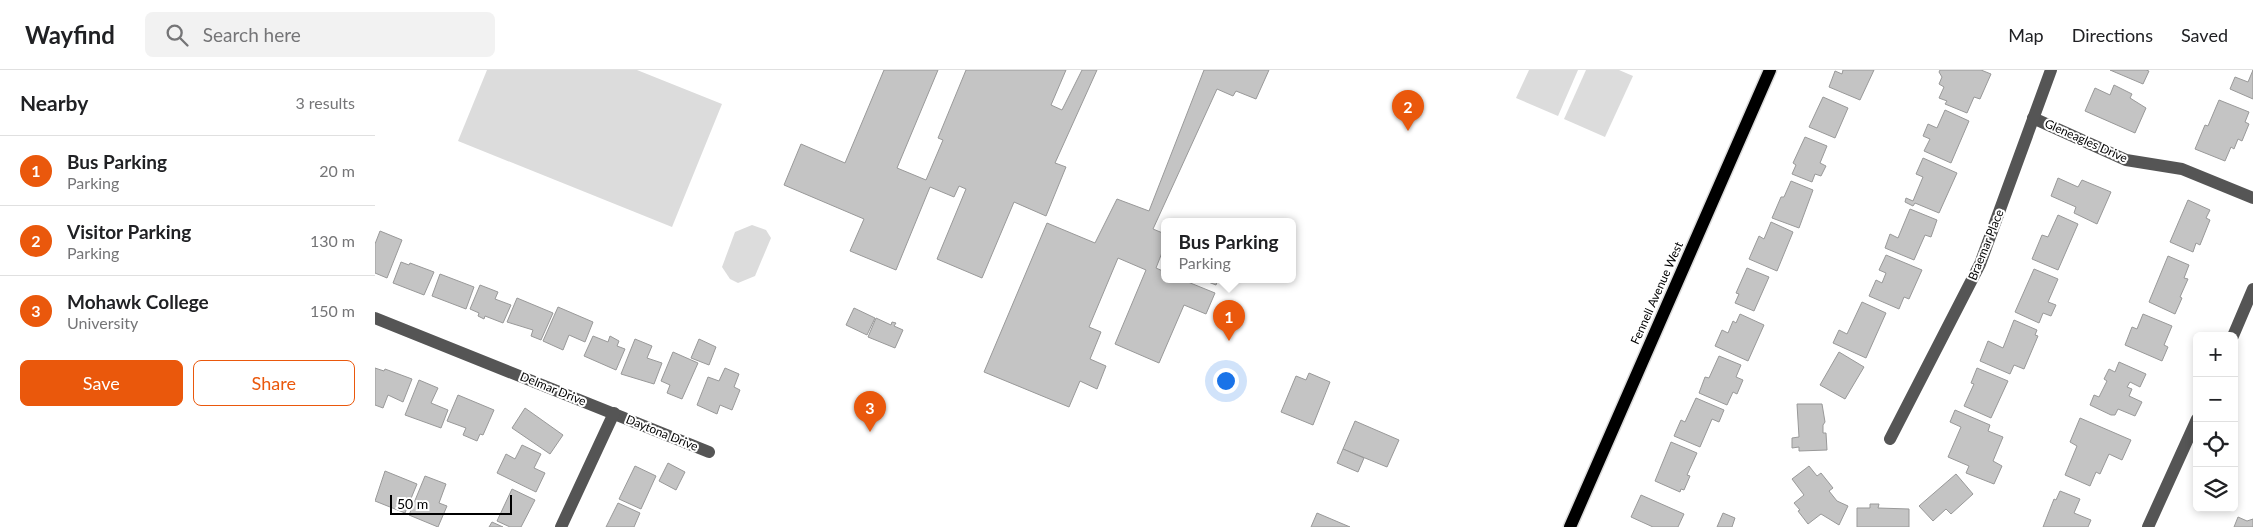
<!DOCTYPE html>
<html lang="en">
<head>
<meta charset="utf-8">
<style>
	body { margin:0; font-family:Lato,sans-serif; background:#f2f2f2; color:#202124 }
	.controls { position:absolute; right:15px; bottom:15px; display:grid; overflow:hidden; border-radius:8px; box-shadow:0 2px 8px #0003 }
	.controls button { width:45px; height:45px; display:grid; place-items:center; padding:0; border:0; border-bottom:1px solid #e0e0e0; background:#fff; color:#202124; font:25px sans-serif }
	.scale { position:absolute; left:15px; bottom:12px; width:122px; box-sizing:border-box; padding-left:5px; border:2px solid #000; border-top:0; font-size:14px; line-height:18px; white-space:nowrap; color:#000; -webkit-text-stroke:4px #fff; paint-order:stroke }
	.you { position:absolute; left:850px; top:310px; width:18px; height:18px; margin:-12px; border:4px solid #fff; border-radius:50%; background:#1a73e8; box-shadow:0 0 0 8px #1a73e833 }
	.badge { display:grid; place-items:center; width:32px; height:32px; border-radius:50%; background:#ea580c; color:#fff; font-size:16px; font-weight:700 }
	.pin { position:absolute; translate:-50% -41px; filter:drop-shadow(0 1px 2px #0008) }
	.pin::after { content:''; position:absolute; top:26px; width:18px; height:15px; background:inherit; clip-path:polygon(0 0,100% 0,50% 100%) }
	.popup { position:absolute; left:786px; top:148px; width:135px; height:65px; box-sizing:border-box; display:grid; place-content:center; border-radius:8px; background:#fff; filter:drop-shadow(0 1px 4px #0005); font-size:16px; white-space:nowrap; color:#757577 }
	.popup b { font-size:19px; color:#202124 }
	.popup::after { content:''; position:absolute; left:50%; top:100%; margin-left:-10px; border:10px solid transparent; border-top-color:#fff }
	.list { margin:0; padding:0; list-style:none }
	h2 { display:flex; justify-content:space-between; align-items:center; height:65px; margin:0; padding:0 20px; font-size:21px }
	h2 small { font-size:16px; font-weight:400; color:#757577 }
	.list li { display:grid; grid-template-columns:32px 1fr auto; gap:15px; align-items:center; box-sizing:border-box; height:70px; padding:0 20px; border-top:1px solid #e0e0e0 }
	.list b { display:block; font-size:19px; white-space:nowrap }
	.list p { margin:0; font-size:16px; white-space:nowrap; color:#757577 }
	.list em { font-size:16px; font-style:normal; color:#757577 }
	.actions { display:flex; gap:10px; padding:15px 20px }
	.actions a { flex:1; padding:11px 0; border:1px solid #ea580c; border-radius:8px; text-align:center; font-size:18px; color:#ea580c }
	.actions .main { background:#ea580c; color:#fff }
	.icon { flex:none; width:28px; height:28px; fill:none; stroke:currentColor; stroke-width:2; stroke-linecap:round; stroke-linejoin:round }
	.map { position:relative; flex:none; width:1878px; height:457px; overflow:hidden }
	header { display:flex; align-items:center; gap:30px; box-sizing:border-box; height:70px; padding:0 25px; background:#fff; border-bottom:1px solid #e0e0e0 }
	header strong { font-size:24px }
	nav { display:flex; gap:28px; margin-inline-start:auto; font-size:18px }
	.search { width:350px; height:45px; background:#f2f2f2; display:flex; align-items:center; gap:12px; box-sizing:border-box; padding:0 18px; border-radius:8px; color:#757577; font-size:19px }
	main { display:flex }
	aside { flex:1; background:#fff }
	.map>svg:first-child { display:block }
	.green { fill:#dcdcdc }
	.building { fill:#c4c4c4; stroke:#999 }
	.lines { fill:none; stroke-linecap:round; stroke-linejoin:round }
	.major-casing { stroke:#dbdbdb; stroke-width:15 }
	.minor { stroke:#555; stroke-width:12 }
	.major { stroke:#000; stroke-width:12 }
	.labels { text-anchor:middle; stroke-width:4; stroke-linejoin:round; paint-order:stroke }
	.street-label { font-size:12px; fill:#000; stroke:#fff }
</style>
</head>
<body>
<header>
<strong>Wayfind</strong>
<div class="search"><svg class="icon" aria-label="search" viewBox="0 0 24 24"><circle cx="10" cy="10" r="6"/><path d="M15 15l6 6"/></svg>Search here</div>
<nav><a>Map</a><a>Directions</a><a>Saved</a></nav>
</header>
<main>
<aside>
<h2>Nearby<small>3 results</small></h2>
<ul class="list">
<li><span class="badge">1</span><div><b>Bus Parking</b><p>Parking</p></div><em>20 m</em></li>
<li><span class="badge">2</span><div><b>Visitor Parking</b><p>Parking</p></div><em>130 m</em></li>
<li><span class="badge">3</span><div><b>Mohawk College</b><p>University</p></div><em>150 m</em></li>
</ul>
<div class="actions"><a class="main">Save</a><a>Share</a></div>
</aside>
<div class="map">
<svg width="1878" height="457" viewBox="0 0 1878 457">
	<rect width="100%" height="100%" fill="#fff"/>
	<g class="green">
		<polygon points="112,0 262,0 347,34 297,157 83,71"/>
		<polygon points="1154,0 1203,0 1183,46 1141,28"/>
		<polygon points="1211,0 1244,0 1258,6 1230,67 1189,49"/>
		<polygon points="377,155 391,160 396,168 380,206 363,213 355,209 347,197 360,162"/>
	</g>
	<g class="building">
		<polygon points="509,0 563,0 522,98 551,110 568,70 563,68 591,0 691,0 676,35 687,40 707,0 722,0 680,93 691,97 671,146 639,132 607,208 562,189 591,119 584,116 579,127 555,117 521,200 475,181 489,149 409,115 426,74 470,93"/>
		<polygon points="829,0 894,0 881,29 861,21 858,26 842,19 778,159 790,164 790,175 781,198 790,202 790,210 808,210 840,223 831,244 809,235 784,293 740,274 771,200 743,188 714,257 726,262 715,289 731,296 722,319 705,311 694,337 609,302 672,153 720,173 742,129 774,141"/>
		<polygon points="1468,0 1499,0 1485,30 1454,17 1460,1 1467,4"/>
		<polygon points="1565,0 1606,0 1616,4 1605,29 1599,27 1592,43 1570,34 1572,31 1564,28 1569,17 1564,14 1567,7 1564,2"/>
		<polygon points="1735,0 1771,0 1774,1 1768,14"/>
		<polygon points="1878,0 1878,29 1855,19 1860,7 1873,12"/>
		<polygon points="1739,15 1757,24 1755,28 1771,38 1760,63 1710,41 1720,18 1735,25"/>
		<polygon points="1448,27 1473,38 1460,68 1434,57"/>
		<polygon points="1844,30 1874,42 1870,52 1874,54 1867,71 1863,69 1859,79 1856,77 1850,91 1820,79 1830,55 1833,56"/>
		<polygon points="1570,40 1594,51 1576,93 1549,81 1555,69 1548,66 1553,54 1562,58"/>
		<polygon points="1430,67 1452,76 1445,93 1451,96 1446,106 1440,104 1437,112 1417,104 1421,95 1418,93"/>
		<polygon points="1548,88 1582,103 1564,143 1540,133 1538,136 1530,132 1531,128 1538,131 1548,107 1541,104"/>
		<polygon points="1683,108 1703,117 1707,110 1736,122 1722,154 1699,143 1701,137 1676,126"/>
		<polygon points="1416,111 1438,120 1424,158 1397,148 1406,127 1409,127"/>
		<polygon points="1813,130 1835,140 1831,148 1835,150 1825,175 1821,173 1818,182 1795,172"/>
		<polygon points="1535,139 1562,150 1556,167 1550,165 1539,190 1510,178 1515,164 1523,168"/>
		<polygon points="1683,145 1703,154 1683,200 1657,189 1667,165 1673,167"/>
		<polygon points="1396,152 1418,162 1402,201 1374,189 1384,166 1389,169"/>
		<polygon points="5,161 27,170 12,208 0,203 0,174"/>
		<polygon points="1511,185 1547,200 1534,229 1529,227 1524,239 1494,226 1501,210 1507,213 1511,203 1504,200"/>
		<polygon points="1793,186 1814,195 1809,208 1813,209 1805,227 1807,228 1800,244 1774,232"/>
		<polygon points="26,192 34,195 35,193 59,202 49,225 18,213"/>
		<polygon points="1372,198 1394,207 1379,241 1360,233 1364,224 1361,223"/>
		<polygon points="1659,199 1683,209 1673,232 1681,235 1676,246 1668,243 1664,253 1640,242"/>
		<polygon points="65,204 99,217 91,239 57,226"/>
		<polygon points="828,210 843,210 841,215"/>
		<polygon points="105,215 123,222 120,229 136,235 128,253 110,246 109,249 103,246 104,243 95,239"/>
		<polygon points="142,228 178,243 166,270 156,266 158,260 132,252"/>
		<polygon points="1487,232 1511,243 1491,288 1458,273 1464,260 1472,264"/>
		<polygon points="183,237 218,252 210,272 194,265 188,280 168,271"/>
		<polygon points="479,238 500,248 492,265 471,255"/>
		<polygon points="1365,244 1389,255 1373,291 1340,276 1347,260 1353,263 1358,251 1361,253"/>
		<polygon points="1768,244 1797,256 1789,275 1793,277 1787,291 1750,275 1757,257 1762,259"/>
		<polygon points="501,248 516,255 517,252 521,253 519,256 528,260 520,278 493,267"/>
		<polygon points="1639,250 1662,260 1660,265 1663,266 1649,299 1639,295 1635,304 1605,291 1613,271 1628,278"/>
		<polygon points="218,266 233,272 235,266 244,271 242,276 250,279 241,300 209,286"/>
		<polygon points="260,269 277,276 272,288 287,293 279,314 246,304"/>
		<polygon points="324,269 341,277 334,295 316,288"/>
		<polygon points="298,282 323,293 307,329 292,323 295,315 286,311"/>
		<polygon points="1464,282 1489,297 1470,329 1445,315"/>
		<polygon points="1344,286 1366,295 1361,307 1368,310 1362,324 1358,322 1352,335 1324,323 1330,307 1334,308"/>
		<polygon points="1744,292 1771,304 1765,317 1755,312 1752,317 1757,319 1754,326 1767,332 1760,346 1743,339 1740,345 1736,345 1715,335 1719,325 1724,327 1732,311 1729,309 1734,299 1740,302"/>
		<polygon points="0,298 9,301 10,299 37,309 28,332 13,325 8,338 0,335"/>
		<polygon points="350,298 364,304 359,317 365,320 357,340 345,335 342,344 322,335 333,307 344,311"/>
		<polygon points="1602,298 1633,311 1616,348 1589,336 1599,314 1596,313"/>
		<polygon points="934,303 955,312 938,355 906,342 921,306 931,310"/>
		<polygon points="44,310 63,318 56,333 73,340 66,358 30,345"/>
		<polygon points="83,325 119,340 108,365 105,364 102,371 88,365 91,358 72,351"/>
		<polygon points="1321,328 1349,340 1344,352 1337,349 1325,377 1299,366 1306,350 1310,352"/>
		<polygon points="1422,334 1447,334 1450,352 1448,355 1448,363 1451,363 1452,380 1424,381 1424,377 1417,378 1417,368 1424,367"/>
		<polygon points="150,338 188,365 175,384 137,358"/>
		<polygon points="1580,340 1615,355 1613,361 1628,367 1618,391 1627,396 1619,414 1591,403 1594,396 1573,387 1586,357 1575,352"/>
		<polygon points="1705,348 1756,370 1747,390 1734,384 1725,404 1721,402 1715,416 1690,405 1702,376 1695,372"/>
		<polygon points="980,351 1024,370 1012,397 968,379"/>
		<polygon points="1296,372 1322,383 1312,405 1315,406 1309,420 1306,419 1305,422 1280,411"/>
		<polygon points="147,375 166,384 159,398 170,403 161,422 122,403 131,384 140,389"/>
		<polygon points="968,379 989,388 983,402 962,393"/>
		<polygon points="293,393 310,402 301,420 284,411"/>
		<polygon points="260,396 281,406 266,439 244,429"/>
		<polygon points="1434,396 1442,406 1446,403 1458,418 1454,421 1462,431 1473,436 1464,455 1446,444 1433,454 1423,441 1425,440 1419,433 1429,425 1417,409"/>
		<polygon points="10,401 42,414 30,443 0,431"/>
		<polygon points="1581,404 1598,424 1576,444 1571,439 1558,451 1544,436"/>
		<polygon points="50,406 71,414 64,433 72,436 63,457 34,445"/>
		<polygon points="137,419 160,430 146,457 135,457 122,451"/>
		<polygon points="1685,421 1705,429 1699,443 1716,450 1713,457 1668,457 1679,429 1681,430"/>
		<polygon points="1266,425 1309,444 1303,457 1278,457 1256,447"/>
		<polygon points="243,433 265,443 259,457 231,457"/>
		<polygon points="1495,434 1504,434 1503,438 1534,439 1534,457 1482,457 1482,438 1495,438"/>
		<polygon points="942,443 975,457 936,457"/>
		<polygon points="1348,443 1360,448 1357,457 1342,457"/>
		<polygon points="1863,447 1872,451 1878,449 1878,457 1859,457"/>
		<polygon points="117,452 128,457 114,457"/>
	</g>
	<g class="lines">
		<g class="major-casing">
			<polyline id="major" points="1195,457 1395,0"/>
		</g>
		<g class="minor">
			<polyline points="1658,48 1751,90 1807,99 1878,128"/>
			<polyline points="0,248 334,382"/>
			<polyline points="1858,266 1878,219"/>
			<polyline points="1515,369 1605,194 1676,0"/>
			<polyline points="186,457 239,343"/>
			<polyline points="1773,457 1822,349"/>
		</g>
		<use href="#major" class="major"/>
	</g>
	<g class="labels">
		<g class="street-label">
			<text transform="translate(1711 71) rotate(24)" y="4">Gleneagles Drive</text>
			<text transform="translate(1611 175) rotate(-68)" y="4">Braemar Place</text>
			<text transform="translate(1282 223) rotate(-66)" y="4">Fennell Avenue West</text>
			<text transform="translate(178 319) rotate(22)" y="4">Delmar Drive</text>
			<text transform="translate(287 363) rotate(22)" y="4">Daytona Drive</text>
		</g>
	</g>
</svg>
<div class="controls">
<button>+</button>
<button>−</button>
<button><svg class="icon" aria-label="locate" viewBox="0 0 24 24"><circle cx="12" cy="12" r="6"/><path d="M12 2v4M12 18v4M2 12h4M18 12h4"/></svg></button>
<button><svg class="icon" aria-label="layers" viewBox="0 0 24 24"><path d="M12 4l9 5-9 5-9-5zM3 14l9 5 9-5"/></svg></button>
</div>
<div class="scale">50 m</div>
<div class="you"></div>
<div class="pin badge" style="left:854px;top:271px">1</div>
<div class="popup"><b>Bus Parking</b>Parking</div>
<div class="pin badge" style="left:1033px;top:61px">2</div>
<div class="pin badge" style="left:495px;top:362px">3</div>
</div>
</main>
</body>
</html>
